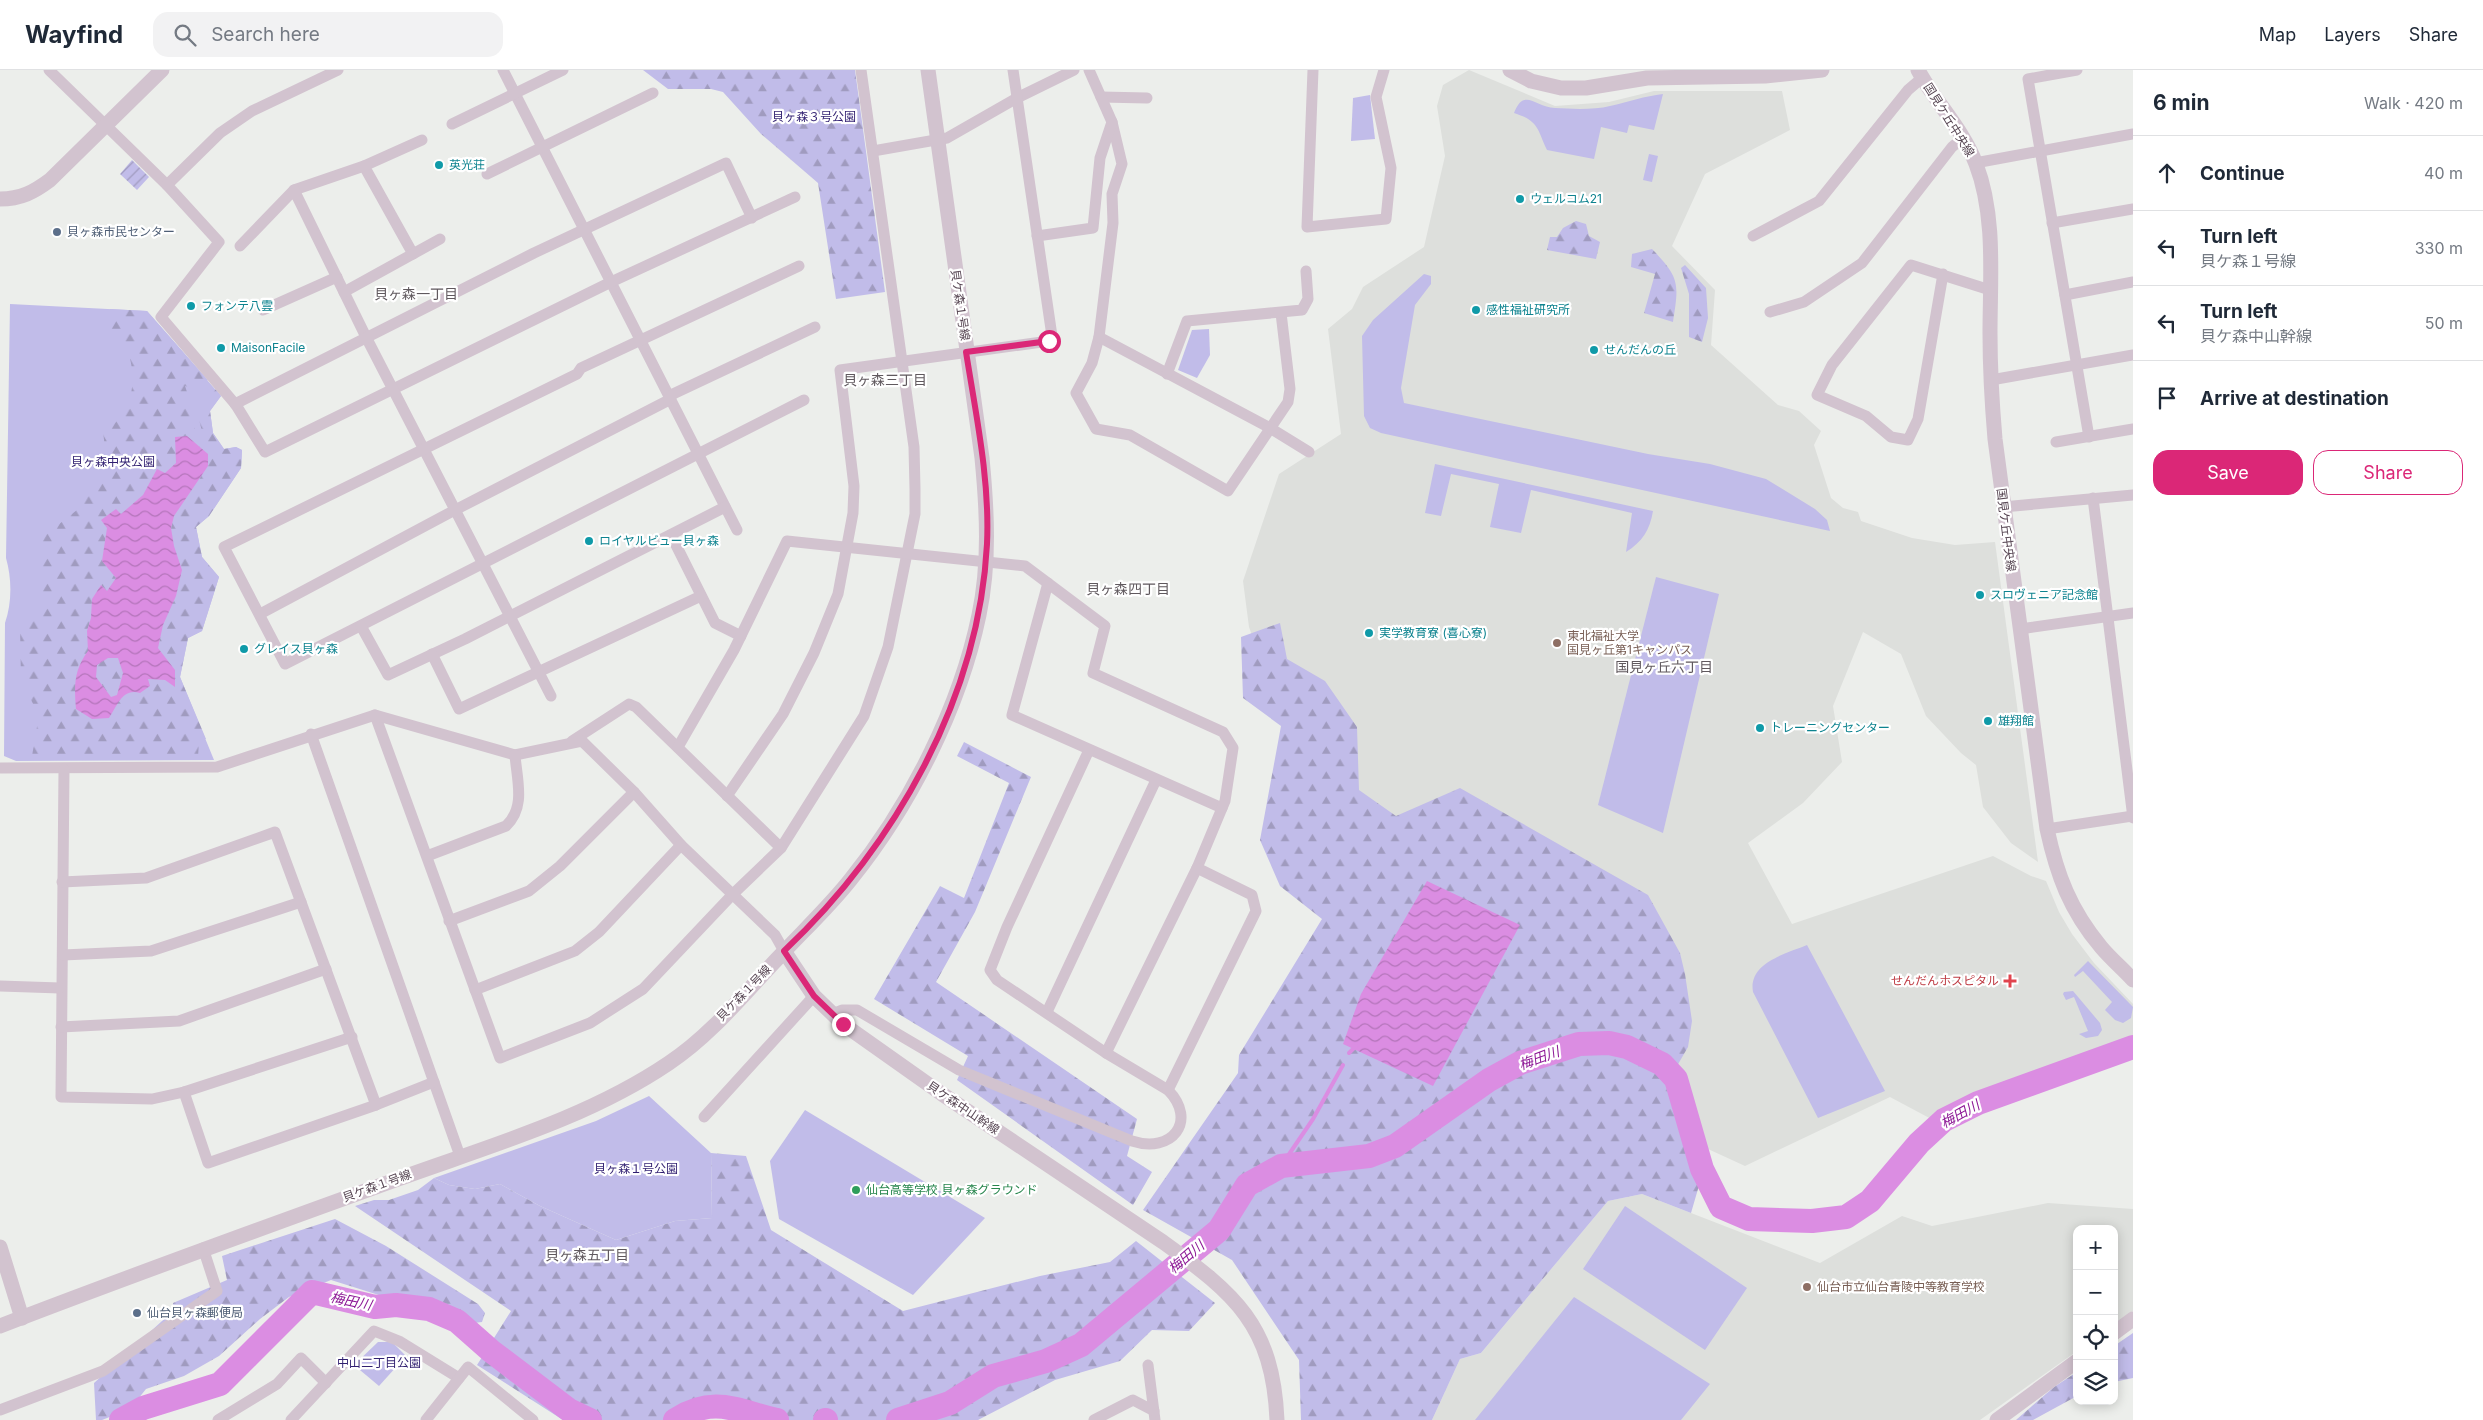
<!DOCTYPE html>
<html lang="en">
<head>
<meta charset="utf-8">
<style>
	body { margin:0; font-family:Inter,"Noto Sans JP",sans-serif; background:#f2f2f3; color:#1f2937 }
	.controls { position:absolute; right:15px; bottom:15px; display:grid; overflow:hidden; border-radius:10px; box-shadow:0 2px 12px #0003 }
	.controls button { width:45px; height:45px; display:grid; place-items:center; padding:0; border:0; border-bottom:1px solid #e0e1e3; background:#fff; color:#1f2937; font:25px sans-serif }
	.stop { position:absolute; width:15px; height:15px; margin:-11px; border:4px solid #db2777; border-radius:50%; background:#fff }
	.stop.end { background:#db2777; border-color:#fff; box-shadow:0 1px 5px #0008 }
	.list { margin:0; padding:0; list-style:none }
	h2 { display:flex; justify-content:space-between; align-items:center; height:65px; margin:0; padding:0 20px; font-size:21px }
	h2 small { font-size:16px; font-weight:400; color:#747a83 }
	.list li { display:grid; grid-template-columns:32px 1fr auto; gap:15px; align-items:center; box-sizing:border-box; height:75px; padding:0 20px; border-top:1px solid #e0e1e3 }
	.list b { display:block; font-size:19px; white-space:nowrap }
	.list p { margin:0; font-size:16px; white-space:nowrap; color:#747a83 }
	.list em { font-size:16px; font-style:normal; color:#747a83 }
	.actions { display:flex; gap:10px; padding:15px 20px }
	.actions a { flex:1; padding:11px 0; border:1px solid #db2777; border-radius:15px; text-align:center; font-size:18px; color:#db2777 }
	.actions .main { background:#db2777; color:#fff }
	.icon { flex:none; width:28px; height:28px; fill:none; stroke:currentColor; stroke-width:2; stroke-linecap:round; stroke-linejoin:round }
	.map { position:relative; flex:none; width:2133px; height:1350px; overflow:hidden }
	header { display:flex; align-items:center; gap:30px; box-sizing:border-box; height:70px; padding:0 25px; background:#fff; border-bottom:1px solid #e0e1e3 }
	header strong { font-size:24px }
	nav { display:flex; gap:28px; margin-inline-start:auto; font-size:18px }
	.search { width:350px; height:45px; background:#f2f2f3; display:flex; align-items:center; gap:12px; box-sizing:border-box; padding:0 18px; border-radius:15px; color:#747a83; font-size:19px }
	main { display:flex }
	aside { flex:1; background:#fff }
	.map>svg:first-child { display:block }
	.education { fill:#dddfdc }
	.green { fill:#c1bce9 }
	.forest { fill:url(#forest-firs); fill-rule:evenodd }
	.garden { fill:url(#garden-furrows) }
	.water { fill:url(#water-waves); fill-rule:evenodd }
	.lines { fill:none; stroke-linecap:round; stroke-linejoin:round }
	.stream { stroke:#db8de2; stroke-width:4 }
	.river { stroke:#db8de2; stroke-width:24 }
	.minor { stroke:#d2c3cf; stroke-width:11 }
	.tertiary { stroke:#d2c3cf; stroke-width:15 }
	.route { stroke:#db2777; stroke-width:6 }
	.culture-dot { fill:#0f9aa8; stroke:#fff; stroke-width:2 }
	.service-dot { fill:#5c6f8a; stroke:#fff; stroke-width:2 }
	.education-dot { fill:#8d6e63; stroke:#fff; stroke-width:2 }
	.health-dot { fill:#e0444e; stroke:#fff; stroke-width:2 }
	.leisure-dot { fill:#2e9e5b; stroke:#fff; stroke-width:2 }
	.labels { text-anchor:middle; stroke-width:4.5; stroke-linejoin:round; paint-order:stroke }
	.park-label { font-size:12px; fill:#301f70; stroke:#fff }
	.street-label { font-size:12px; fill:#574653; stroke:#fff }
	.culture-label { font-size:12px; fill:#0d838f; stroke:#fff; text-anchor:start }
	.service-label { font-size:12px; fill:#4e5e75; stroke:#fff; text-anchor:start }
	.education-label { font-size:12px; fill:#785e54; stroke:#fff; text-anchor:start }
	.health-label { font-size:12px; fill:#be3a42; stroke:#fff; text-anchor:end }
	.leisure-label { font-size:12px; fill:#27864d; stroke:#fff; text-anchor:start }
	.neighbourhood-label { font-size:14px; fill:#60595e; stroke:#fff }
	.water-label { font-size:14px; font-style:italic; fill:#8d1996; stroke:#fff }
</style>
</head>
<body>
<header>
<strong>Wayfind</strong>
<div class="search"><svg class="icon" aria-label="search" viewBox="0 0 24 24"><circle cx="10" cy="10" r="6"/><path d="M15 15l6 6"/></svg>Search here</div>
<nav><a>Map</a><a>Layers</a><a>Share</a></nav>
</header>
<main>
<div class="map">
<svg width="2133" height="1350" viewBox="0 0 2133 1350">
	<defs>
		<pattern id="forest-firs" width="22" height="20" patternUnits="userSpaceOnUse" patternTransform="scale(1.25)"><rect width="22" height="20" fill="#c1bce9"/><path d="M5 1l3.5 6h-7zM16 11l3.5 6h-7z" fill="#a09bbf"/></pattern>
		<pattern id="garden-furrows" width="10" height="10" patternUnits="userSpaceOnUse" patternTransform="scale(1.25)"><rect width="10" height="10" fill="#c1bce9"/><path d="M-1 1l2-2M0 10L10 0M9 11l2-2" fill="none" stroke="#a09bbf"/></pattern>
		<pattern id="water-waves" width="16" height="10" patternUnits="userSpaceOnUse" patternTransform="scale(1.25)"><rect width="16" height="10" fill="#db8de2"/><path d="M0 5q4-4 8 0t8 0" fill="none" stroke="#b475ba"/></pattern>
	</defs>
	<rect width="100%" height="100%" fill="#eceeeb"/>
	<g class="education">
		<polygon points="1469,0 1555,36 1609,32 1654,21 1782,21 1790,60 1705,104 1672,176 1715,220 1711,275 1778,335 1799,341 1821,361 1814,375 1831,428 1843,438 1858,442 1861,451 1912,468 1955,475 1995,472 2038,792 2011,773 1983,737 1976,695 1961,683 1926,646 1901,584 1863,562 1833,636 1842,692 1803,733 1748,773 1792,854 1993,786 2031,806 2046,811 2059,842 2072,864 2094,893 2133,934 2133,970 1967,1033 1935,1051 1890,1027 1745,1096 1560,1011 1360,833 1271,618 1249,557 1243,511 1279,404 1341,364 1328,259 1352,239 1363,217 1424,177 1445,86 1437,36 1443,15"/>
		<polygon points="1642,1124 1820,1193 1902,1146 1932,1156 2048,1133 2133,1139 2133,1241 2114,1255 2114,1159 2077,1159 2077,1281 1980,1350 1432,1350 1460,1289 1481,1283 1608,1131"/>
	</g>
	<g class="green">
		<path d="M1663 24 1654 60 1629 55 1627 63 1601 57 1594 89 1547 80C1537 59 1539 51 1514 43 1524 17 1535 37 1555 38 1572 39 1594 40 1610 36 1628 32 1645 26 1663 24Z"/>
		<polygon points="1370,25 1375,69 1351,71 1353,28"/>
		<polygon points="1649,84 1658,86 1652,112 1643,110"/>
		<polygon points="1424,204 1431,206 1431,214 1415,235 1401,318 1404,333 1648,384 1710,394 1766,409 1815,439 1827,450 1830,461 1381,363 1370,358 1364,346 1362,266 1373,250"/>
		<path d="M10 234 147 241 221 326 210 341 213 363 224 379 236 377 242 380 241 398 209 446 196 457 202 487 219 507 202 561 188 568 180 607 214 690 16 691 4 686 5 553C12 533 12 509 6 488Z"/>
		<polygon points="1209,259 1210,285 1197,308 1178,300 1192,260"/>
		<path d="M1435 394 1653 441C1650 460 1642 472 1626 482L1632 443 1531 420 1521 463 1490 457 1499 414 1451 404 1441 446 1425 443Z"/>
		<polygon points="1656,507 1719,524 1663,763 1598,735"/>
		<path d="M1807 875 1885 1021 1818 1048 1753 922C1748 893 1785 884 1807 875Z"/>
		<polygon points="2088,891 2133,937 2131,948 2123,953 2115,950 2105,940 2112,932 2083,901 2075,907 2074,905"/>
		<polygon points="2073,921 2100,953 2102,960 2098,966 2086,968 2079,964 2088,961 2074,927 2066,930 2063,924 2064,922"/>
		<polygon points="649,1026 711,1083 712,1148 675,1151 616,1170 540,1136 500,1114 475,1119 449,1115 434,1108 596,1051"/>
		<polygon points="805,1040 985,1148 913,1225 779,1149 770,1091"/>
		<polygon points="1625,1136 1747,1218 1705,1280 1583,1199"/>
		<polygon points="1574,1227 1710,1314 1681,1350 1475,1350"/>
		<polygon points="378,1272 392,1272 406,1286 379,1316 354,1295"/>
	</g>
	<g class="forest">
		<polygon points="643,0 855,0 885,222 836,229 818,113 761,64 723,22 711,19 668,19"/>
		<polygon points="1576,151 1586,154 1589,166 1600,172 1596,189 1547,180 1550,167 1557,167 1563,158"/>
		<path d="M1652 179C1680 208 1679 213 1673 252L1644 243 1655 204 1631 197 1632 184Z"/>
		<polygon points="1685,195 1706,218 1708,248 1702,272 1689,267 1689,224 1681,198"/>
		<path d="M110 239 147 241 208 310 196 319 185 316 187 322 194 327 189 343 198 368 203 365 197 342 216 319 221 326 210 341 213 363 224 379 236 377 242 380 241 398 209 446 196 457 202 487 219 507 202 561 188 568 180 607 206 669 199 670 198 688 32 686 39 645 21 611 20 553 42 538 40 469 77 440 107 396 103 361C136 346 141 296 120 268 117 263 112 260 109 257ZM175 368 208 384V396L174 446 171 459 174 476 182 500 176 526 163 555 158 578 165 587 175 616 165 610 148 609 132 621 123 625 120 632 74 613 79 593 89 581 87 561 91 548 92 529 101 515 107 521 116 508 102 491 107 458 129 434 143 425 152 406 165 403 176 393Z"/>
		<polygon points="1280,553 1287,589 1325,611 1357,657 1359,720 1396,746 1460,718 1648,825 1680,883 1685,904 1692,951 1688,977 1677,996 1694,1038 1708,1101 1698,1119 1691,1143 1642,1124 1608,1131 1481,1283 1460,1289 1432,1350 1301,1350 1299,1290 1232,1190 1143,1140 1238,1003 1239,985 1322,849 1280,816 1260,770 1281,656 1243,628 1241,567"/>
		<polygon points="118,587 123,602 117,625 111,628 96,607 97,595 108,588"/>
		<polygon points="964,672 1031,707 975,842 936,912 1137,1049 1127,1086 1152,1102 1133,1135 957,1010 968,986 874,929 940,816 964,828 1009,713 957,686"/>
		<polygon points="711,1083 746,1086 771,1160 903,1241 1040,1206 1110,1192 1136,1171 1215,1233 1189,1261 1152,1260 1120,1291 1055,1310 978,1350 756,1350 757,1341 709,1327 681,1350 563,1350 477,1295 511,1241 355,1136 374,1130 389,1130 418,1120 434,1108 449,1115 475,1119 500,1114 540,1136 616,1170 675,1151 712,1148"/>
		<polygon points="335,1149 386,1176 478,1234 485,1243 482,1252 474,1253 446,1238 382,1226 331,1210 289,1227 260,1249 219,1286 184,1306 146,1319 130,1339 102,1350 96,1350 94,1313 173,1241 173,1233 227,1210 222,1186"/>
		<polygon points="2133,1263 2133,1308 2114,1312 2114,1276"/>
		<polygon points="2077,1302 2077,1326 2033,1350 2016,1350 2054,1317"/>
	</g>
	<polygon class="garden" points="132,90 149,107 137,120 120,104"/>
	<g class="water">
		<path d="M187 366 208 384V396L174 446 171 458 174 476 182 500 176 526 163 555 158 578 175 600V617L165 610 148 609 150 616 140 623C122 618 118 635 109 648L92 649 76 639C74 615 74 600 88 581L87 561 91 548 92 529 101 515 107 521 116 508 102 491 107 458 101 450 116 439 121 444 143 425 157 399 165 403 176 393 175 367ZM108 588H118L123 603 117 625 111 627 96 607 97 595Z"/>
		<polygon points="1427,811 1520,855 1433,1016 1343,974 1361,924"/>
	</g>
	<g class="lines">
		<g class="stream">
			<polyline points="1349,983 1356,976"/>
			<polyline points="1281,1096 1313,1049 1343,995"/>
		</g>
		<g class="river">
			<polyline points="121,1350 143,1338 220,1314 312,1222 375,1237 396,1235 429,1239 457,1251 491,1281 569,1340 590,1350"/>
			<path d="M675 1350C714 1325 737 1341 777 1350"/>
			<polyline points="825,1350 826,1350"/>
			<polyline points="898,1350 950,1333 993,1306 1046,1291 1081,1275 1219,1160 1247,1115 1281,1096 1369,1086 1395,1076 1489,1010 1520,993 1579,974 1609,973 1627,977 1662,994 1676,1009 1702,1099 1721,1137 1749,1149 1812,1151 1846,1147 1870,1131 1919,1073 1944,1050 1978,1033 2133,977"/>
		</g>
		<g class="minor">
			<polyline points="49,0 167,115 220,63 252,41 338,0"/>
			<polyline points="503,0 737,460"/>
			<polyline points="1313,0 1307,157 1386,149 1391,98 1376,27 1384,0"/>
			<polyline points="2077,0 2028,9 2089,367"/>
			<polyline points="1101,27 1147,28"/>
			<polyline points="1112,52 1122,94 1112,124 1113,153 1099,267 1092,293 1076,323 1096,359 1130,365 1228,421 1288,332 1290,319 1281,243"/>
			<polyline points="452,54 563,0"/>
			<polyline points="873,81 947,68 1017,28 1074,0"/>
			<polyline points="1975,93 2133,64"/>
			<polyline points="364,96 413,184"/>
			<polyline points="487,104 653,23"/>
			<polyline points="167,115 219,172 161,247 236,335 265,382 611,212 795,127"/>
			<polyline points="294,120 364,96 422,70"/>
			<polyline points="2052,153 2133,139"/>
			<polyline points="1037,166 1093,158 1100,88 1112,52 1089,0"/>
			<polyline points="1753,166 1819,131 1908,20 1922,8"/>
			<polyline points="240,176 294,120 366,267 551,626"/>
			<polyline points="799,196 581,298 577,304 224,477 285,594 804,330"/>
			<polyline points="1943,204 1918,349 1908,370 1891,367 1866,346 1817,325 1832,295 1911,195 1990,220"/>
			<polyline points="344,222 440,169"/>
			<polyline points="2065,225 2133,212"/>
			<polyline points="263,240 337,207"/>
			<polyline points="1770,242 1804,232 1862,193 1952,77 1963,68"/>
			<polyline points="1099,267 1270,358 1309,382"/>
			<polyline points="1167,304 1187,251 1302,240 1308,229 1306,201"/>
			<polyline points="1991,310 2133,285"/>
			<polyline points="235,334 534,183 726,93 752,148"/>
			<polyline points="2056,372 2133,359"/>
			<polyline points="2093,428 2133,748"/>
			<polyline points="2003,437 2133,425"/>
			<polyline points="671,465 715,553 741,566"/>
			<polyline points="1048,513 1012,645 1222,738"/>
			<polyline points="260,544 455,440 669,330 673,324 815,257"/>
			<polyline points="361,556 388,605 465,569 725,437"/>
			<polyline points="2020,559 2133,543"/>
			<polyline points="432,584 459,639 701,526"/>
			<polyline points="375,645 500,988 590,953 643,919 732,825 781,778 864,646 888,577 915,444 915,419 914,377 861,0"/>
			<polyline points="311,664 460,1086"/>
			<polyline points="572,671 629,634 636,637 781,778"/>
			<polyline points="678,677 734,580 787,471 1025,496 1105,556 1093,603 1223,662 1233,678 1225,731 1197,798 1106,983"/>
			<polyline points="0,698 217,697 375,645 515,685 582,671 634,722 681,775 775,865 784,881"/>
			<polyline points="64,699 61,1027 152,1029 184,1022 352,967"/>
			<polyline points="727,726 783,644 814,583 838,524 853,443 854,416 840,300 1049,271 1052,266 1013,0"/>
			<polyline points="2047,759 2133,746"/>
			<path d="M427 786 506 756C526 737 517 711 515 685"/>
			<polyline points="62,812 146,808 275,762 376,1035"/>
			<polyline points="449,851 529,821 560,796 634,722"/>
			<polyline points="63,885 151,881 301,832"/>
			<polyline points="0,916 60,918"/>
			<polyline points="475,920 575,881 599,862 681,775"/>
			<polyline points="1047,942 1156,710"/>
			<path d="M832 944 842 940H857L959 1000 1132 1071C1172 1084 1198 1051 1168 1020L1106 983 997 910 990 900 1007 857 1089 680"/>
			<polyline points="61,957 179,951 326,899"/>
			<polyline points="1168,1020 1256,841 1252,825 1197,798"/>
			<polyline points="184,1022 208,1093 376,1035 434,1012"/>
			<polyline points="704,1047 814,926"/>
			<polyline points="1148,1295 1155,1350"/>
			<polyline points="0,1340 103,1301 217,1221 203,1178"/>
			<polyline points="218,1350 277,1314 301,1288 326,1313"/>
			<polyline points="291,1350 374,1261 399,1271 459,1308"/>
			<polyline points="426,1350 468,1297 533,1350"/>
			<polyline points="1094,1350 1133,1330 1154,1341"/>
		</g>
		<g class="tertiary">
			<polyline points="1510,0 1531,11 1561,18 1586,18 1647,8 1765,6 1822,0"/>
			<path d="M1918 0C1935 32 1963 59 1976 94 1996 146 1990 208 1990 263 1990 299 1992 334 1995 369L2047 759C2057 805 2070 840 2101 877 2111 889 2123 899 2133 910"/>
			<path d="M0 129C21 129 34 122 50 110L162 0"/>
			<path d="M784 881 814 926 843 954 942 1024 1163 1172C1235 1224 1273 1255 1277 1350"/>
			<polyline points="0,1177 22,1248"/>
			<path d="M0 1256C132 1205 265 1157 398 1109 489 1076 588 1048 669 993 710 966 744 924 778 888 802 862 829 837 851 809 910 736 960 637 979 545 990 493 987 440 982 388L928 0"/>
			<polyline points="2114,1263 2133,1249"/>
			<polyline points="1997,1350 2077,1291"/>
		</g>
	</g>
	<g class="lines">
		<path class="route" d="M843 954 814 926 784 881C895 776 979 628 987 474 990 410 976 345 966 282L1049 271"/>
	</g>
	<g class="culture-dot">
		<circle cx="439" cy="95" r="5"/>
		<circle cx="1520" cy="129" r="5"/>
		<circle cx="191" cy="236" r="5"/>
		<circle cx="1476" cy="240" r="5"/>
		<circle cx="221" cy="278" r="5"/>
		<circle cx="1594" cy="280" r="5"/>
		<circle cx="589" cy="471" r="5"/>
		<circle cx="1980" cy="525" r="5"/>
		<circle cx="1369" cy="563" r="5"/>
		<circle cx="244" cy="579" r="5"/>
		<circle cx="1988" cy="651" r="5"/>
		<circle cx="1760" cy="658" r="5"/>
	</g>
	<g class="service-dot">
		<circle cx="57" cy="162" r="5"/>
		<circle cx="137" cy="1243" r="5"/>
	</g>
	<g class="education-dot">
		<circle cx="1557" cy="573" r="5"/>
		<circle cx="1807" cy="1217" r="5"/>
	</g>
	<path class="health-dot" d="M2007.5 903.5h5v5h5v5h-5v5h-5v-5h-5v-5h5z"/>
	<circle class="leisure-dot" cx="856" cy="1120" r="5"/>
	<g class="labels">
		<g class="park-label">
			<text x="814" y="51">貝ヶ森３号公園</text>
			<text x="113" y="396">貝ヶ森中央公園</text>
			<text x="636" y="1103">貝ヶ森１号公園</text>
			<text x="379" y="1297">中山二丁目公園</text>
		</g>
		<g class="street-label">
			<text transform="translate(1949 50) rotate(58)" y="4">国見ケ丘中央線</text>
			<text transform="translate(960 235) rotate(82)" y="4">貝ケ森１号線</text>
			<text transform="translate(2006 460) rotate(83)" y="4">国見ケ丘中央線</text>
			<text transform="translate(744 923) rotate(-46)" y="4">貝ケ森１号線</text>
			<text transform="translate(963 1038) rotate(34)" y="4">貝ケ森中山幹線</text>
			<text transform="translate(377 1116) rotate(-20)" y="4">貝ケ森１号線</text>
		</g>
		<g class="culture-label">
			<text x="449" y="99">英光荘</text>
			<text x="1530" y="133">ウェルコム21</text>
			<text x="201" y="240">フォンテ八雲</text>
			<text x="1486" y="244">感性福祉研究所</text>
			<text x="231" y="282">MaisonFacile</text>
			<text x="1604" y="284">せんだんの丘</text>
			<text x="599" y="475">ロイヤルビュー貝ヶ森</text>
			<text x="1990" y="529">スロヴェニア記念館</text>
			<text x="1379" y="567">実学教育寮 (喜心寮)</text>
			<text x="254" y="583">グレイス貝ヶ森</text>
			<text x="1998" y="655">雄翔館</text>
			<text x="1770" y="662">トレーニングセンター</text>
		</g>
		<g class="service-label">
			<text x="67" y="166">貝ヶ森市民センター</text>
			<text x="147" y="1247">仙台貝ヶ森郵便局</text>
		</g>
		<g class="education-label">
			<text x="1567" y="570">東北福祉大学<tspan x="1567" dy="14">国見ヶ丘第1キャンパス</tspan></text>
			<text x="1817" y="1221">仙台市立仙台青陵中等教育学校</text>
		</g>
		<g class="health-label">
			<text x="1999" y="915">せんだんホスピタル</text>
		</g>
		<g class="leisure-label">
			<text x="866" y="1124">仙台高等学校 貝ヶ森グラウンド</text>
		</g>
		<g class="neighbourhood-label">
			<text x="416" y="229">貝ヶ森一丁目</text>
			<text x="885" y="315">貝ヶ森三丁目</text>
			<text x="1128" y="524">貝ヶ森四丁目</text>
			<text x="1664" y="602">国見ヶ丘六丁目</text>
			<text x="587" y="1190">貝ヶ森五丁目</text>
		</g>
		<g class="water-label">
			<text transform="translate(1539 988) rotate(-20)" y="5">梅田川</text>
			<text transform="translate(1960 1044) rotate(-29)" y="5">梅田川</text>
			<text transform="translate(1186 1187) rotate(-40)" y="5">梅田川</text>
			<text transform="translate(351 1231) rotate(12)" y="5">梅田川</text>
		</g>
	</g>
</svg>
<div class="controls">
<button>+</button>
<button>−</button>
<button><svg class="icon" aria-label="locate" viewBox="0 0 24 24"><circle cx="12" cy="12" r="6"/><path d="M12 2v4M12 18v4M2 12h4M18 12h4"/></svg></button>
<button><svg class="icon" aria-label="layers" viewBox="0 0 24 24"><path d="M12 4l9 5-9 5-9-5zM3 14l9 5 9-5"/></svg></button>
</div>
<div class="stop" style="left:1049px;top:271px"></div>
<div class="stop end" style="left:843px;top:954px"></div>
</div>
<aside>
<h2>6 min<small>Walk · 420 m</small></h2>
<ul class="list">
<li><svg class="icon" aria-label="ahead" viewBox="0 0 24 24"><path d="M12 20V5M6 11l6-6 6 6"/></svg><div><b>Continue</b></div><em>40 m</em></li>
<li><svg class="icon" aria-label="left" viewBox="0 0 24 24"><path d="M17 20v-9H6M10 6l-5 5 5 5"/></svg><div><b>Turn left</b><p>貝ケ森１号線</p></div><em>330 m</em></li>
<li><svg class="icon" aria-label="left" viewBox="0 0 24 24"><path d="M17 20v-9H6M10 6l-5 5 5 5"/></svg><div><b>Turn left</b><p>貝ケ森中山幹線</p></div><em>50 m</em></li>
<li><svg class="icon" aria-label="arrive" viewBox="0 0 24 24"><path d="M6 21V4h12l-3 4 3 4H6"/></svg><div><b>Arrive at destination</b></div></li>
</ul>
<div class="actions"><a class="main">Save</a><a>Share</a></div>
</aside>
</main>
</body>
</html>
